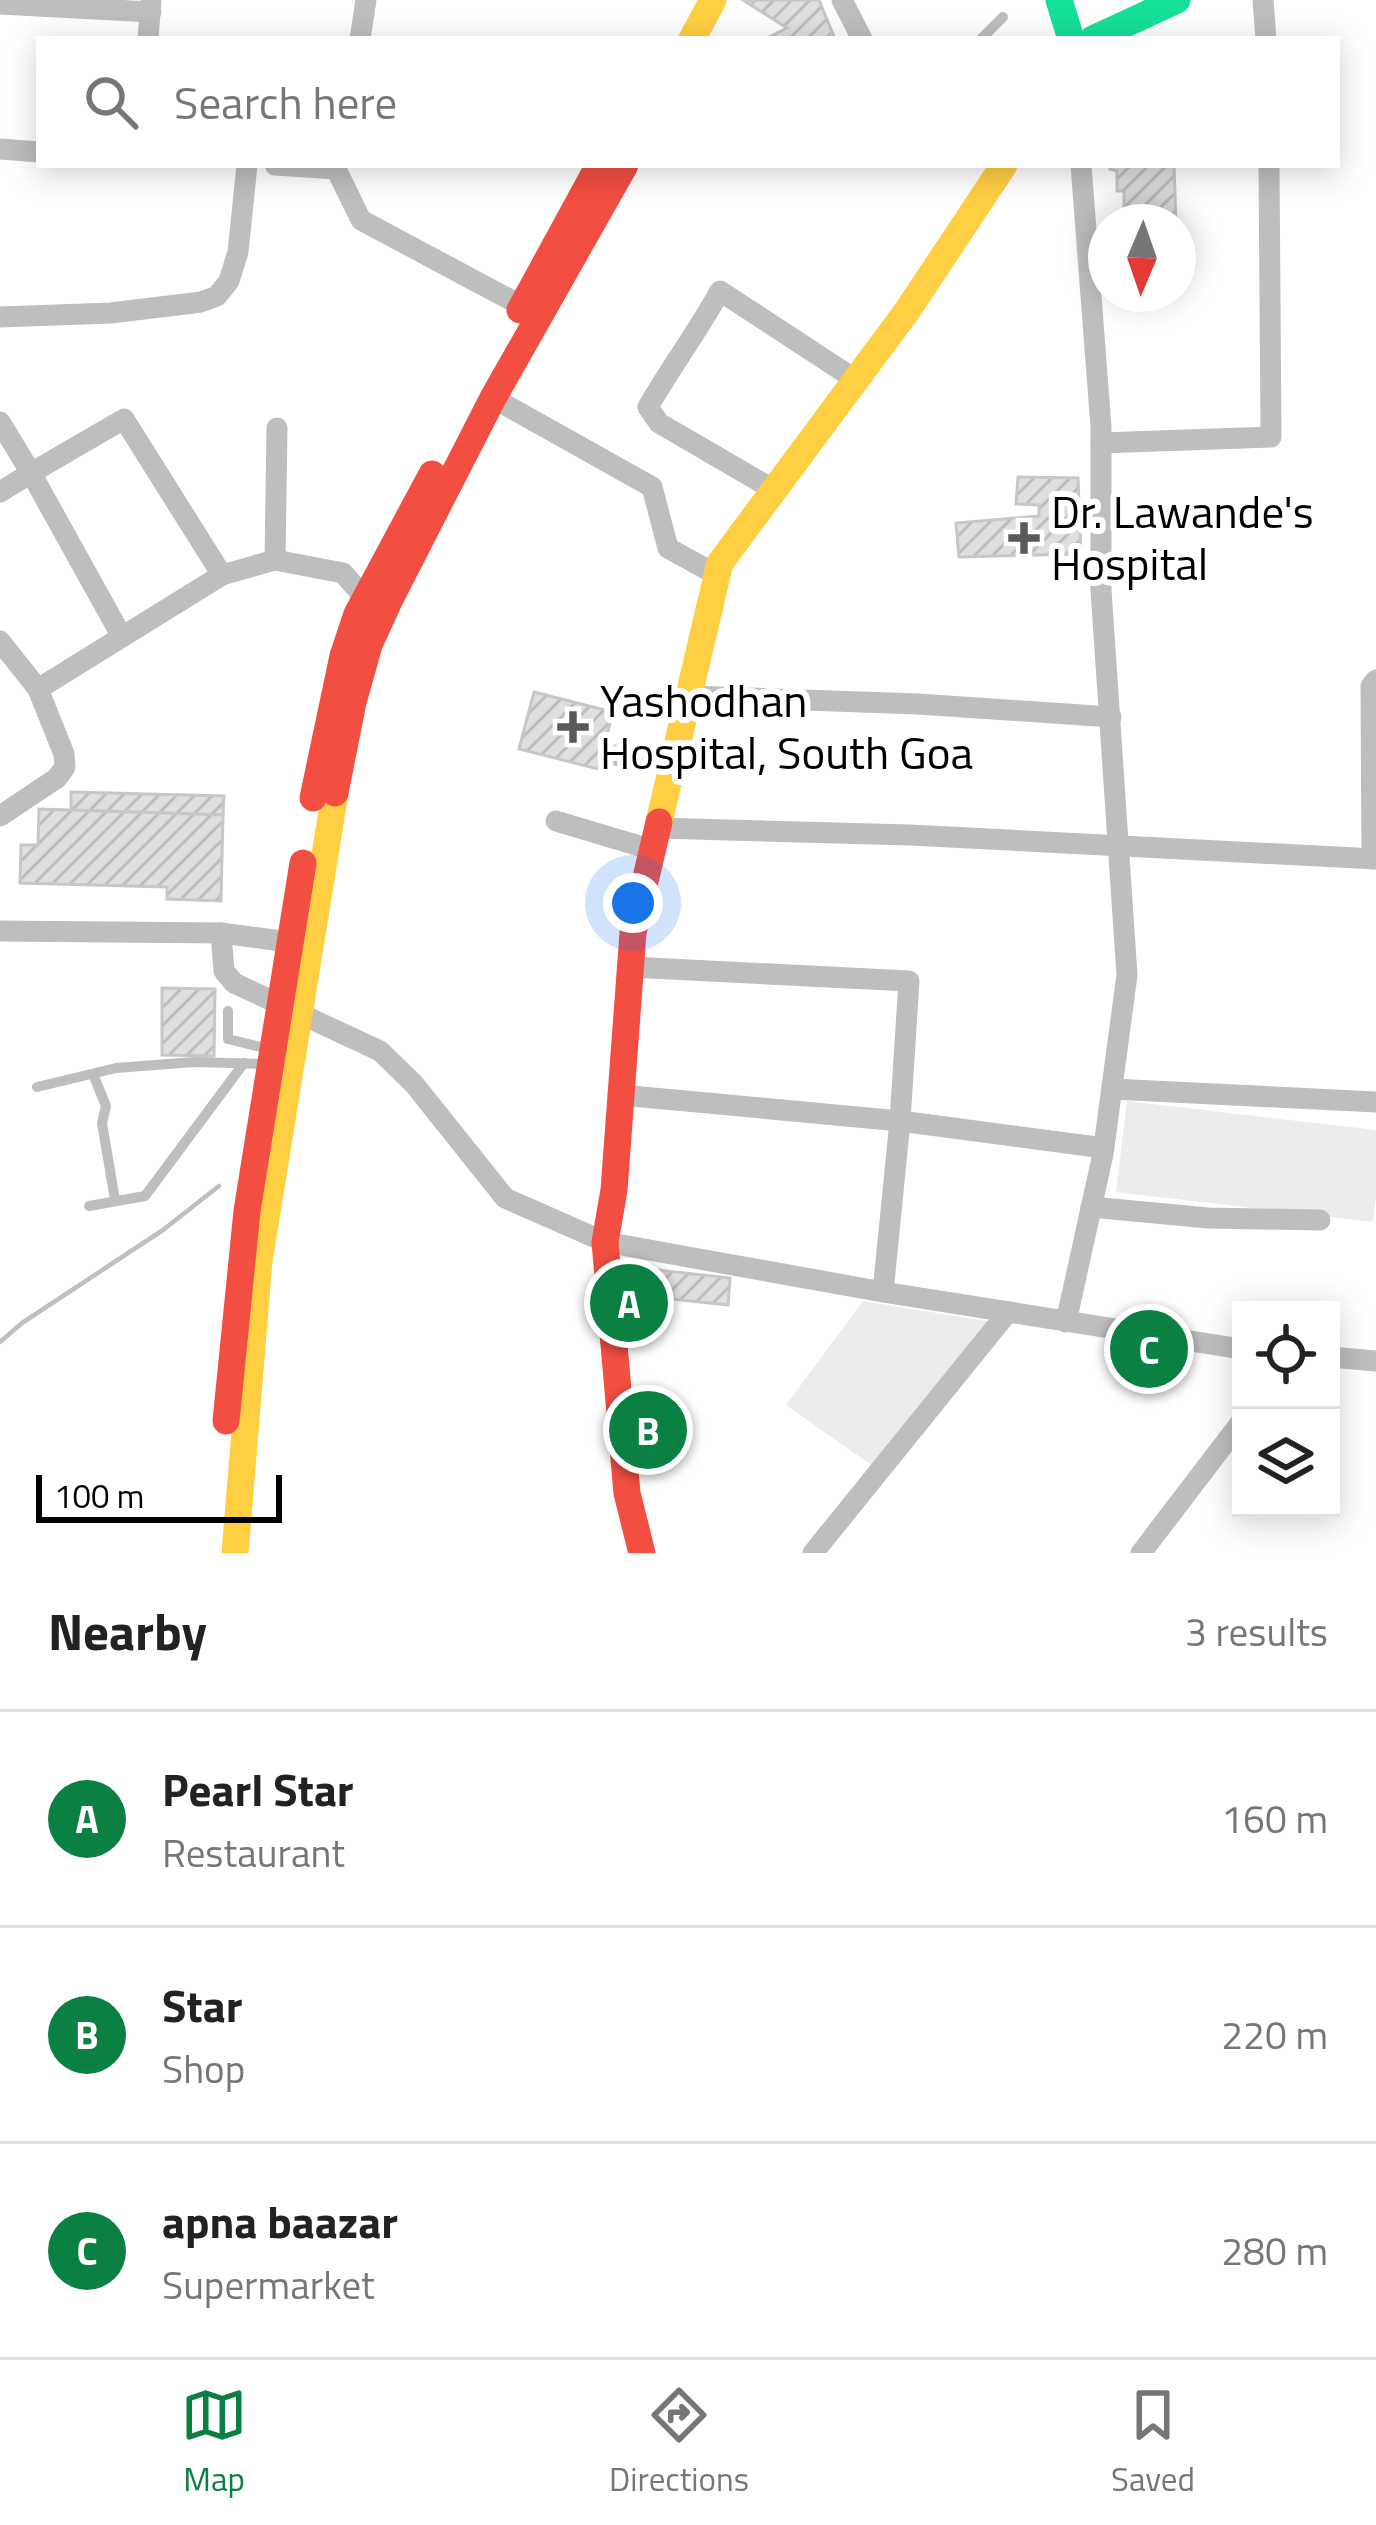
<!DOCTYPE html>
<html lang="en">
<head>
<meta charset="utf-8">
<style>
	body { margin:0; font-family:"Titillium Web",sans-serif; background:#f2f2f2; color:#222 }
	.controls { position:absolute; right:36px; bottom:36px; display:grid; overflow:hidden; border-radius:0px; box-shadow:0 6px 30px #0003 }
	.controls button { width:108px; height:108px; display:grid; place-items:center; padding:0; border:0; border-bottom:3px solid #e0e0e0; background:#fff; color:#222; font:60px sans-serif }
	.compass { position:absolute; left:1088px; top:204px; width:108px; height:108px; border-radius:50%; background:#fff; box-shadow:0 6px 30px #0003; rotate:182deg }
	.scale { position:absolute; left:36px; bottom:30px; width:246px; box-sizing:border-box; padding-left:12px; border:6px solid #000; border-top:0; font-size:33px; line-height:42px; white-space:nowrap; color:#000; -webkit-text-stroke:9px #fff; paint-order:stroke }
	.you { position:absolute; left:633px; top:903px; width:42px; height:42px; margin:-30px; border:9px solid #fff; border-radius:50%; background:#1a73e8; box-shadow:0 0 0 18px #1a73e833 }
	.badge { display:grid; place-items:center; width:78px; height:78px; border-radius:50%; background:#0b8043; color:#fff; font-size:39px; font-weight:700 }
	.pin { position:absolute; translate:-50% -50%; border:6px solid #fff; box-shadow:0 3px 12px #0006 }
	.list { margin:0; padding:0; list-style:none }
	h2 { display:flex; justify-content:space-between; align-items:center; height:156px; margin:0; padding:0 48px; font-size:51px }
	h2 small { font-size:39px; font-weight:400; color:#767676 }
	.list li { display:grid; grid-template-columns:78px 1fr auto; gap:36px; align-items:center; box-sizing:border-box; height:216px; padding:0 48px; border-top:3px solid #e0e0e0 }
	.list b { display:block; font-size:45px; white-space:nowrap }
	.list p { margin:0; font-size:39px; white-space:nowrap; color:#767676 }
	.list em { font-size:39px; font-style:normal; color:#767676 }
	.icon { flex:none; width:66px; height:66px; fill:none; stroke:currentColor; stroke-width:2; stroke-linecap:round; stroke-linejoin:round }
	.map { position:relative; flex:none; width:1376px; height:1553px; overflow:hidden }
	.search { position:absolute; background:#fff; box-shadow:0 6px 30px #0003; left:36px; right:36px; top:36px; height:132px; display:flex; align-items:center; gap:30px; box-sizing:border-box; padding:0 42px; border-radius:0px; color:#767676; font-size:45px }
	.sheet { height:804px; background:#fff }
	nav { display:flex; justify-content:space-around; align-items:center; box-sizing:border-box; height:168px; border-top:3px solid #e0e0e0; background:#fff; font-size:33px; color:#767676 }
	nav a { display:grid; justify-items:center; gap:6px }
	nav .on { color:#0b8043 }
	.map>svg:first-child { display:block }
	.green { fill:#ececec }
	.lines { fill:none; stroke-linecap:round; stroke-linejoin:round }
	.stream { stroke:#bfbfbf; stroke-width:4.5 }
	.building { fill:url(#building-hatch); stroke:#c7c7c7; stroke-width:3 }
	.lane { stroke:#bebebe; stroke-width:10 }
	.street { stroke:#bebebe; stroke-width:21 }
	.fast { stroke:#16e098; stroke-width:27 }
	.slow { stroke:#ffcf43; stroke-width:27 }
	.jam { stroke:#f24e42; stroke-width:27 }
	.poi-dot { fill:#595959; stroke:#fff; stroke-width:4.5 }
	.labels { text-anchor:middle; stroke-width:12; stroke-linejoin:round; paint-order:stroke }
	.poi-label { font-size:45px; fill:#000; stroke:#fff; text-anchor:start }
</style>
</head>
<body>
<div class="map">
<svg width="1376" height="1553" viewBox="0 0 1376 1553">
	<defs>
		<pattern id="building-hatch" width="6" height="6" patternUnits="userSpaceOnUse" patternTransform="scale(3)"><rect width="6" height="6" fill="#dfdfdf"/><path d="M-1 1l2-2M0 6l6-6M5 7l2-2" fill="none" stroke="#bebebe"/></pattern>
	</defs>
	<rect width="100%" height="100%" fill="#fff"/>
	<g class="green">
		<polygon points="1127,1101 1376,1130 1376,1196 1373,1222 1116,1192"/>
		<polygon points="863,1301 987,1321 877,1469 786,1405"/>
	</g>
	<g class="lines">
		<polyline class="stream" points="0,1342 22,1323 163,1230 219,1186"/>
	</g>
	<g class="building">
		<polygon points="743,0 819,0 835,39 765,39 787,28"/>
		<polygon points="1110,165 1174,165 1176,222 1124,222 1124,191 1117,191 1117,171 1110,169"/>
		<polygon points="1018,477 1078,478 1081,554 959,557 956,523 1039,516 1039,505 1016,504"/>
		<polygon points="534,692 613,712 598,769 519,749"/>
		<polygon points="71,792 224,796 223,815 71,810"/>
		<polygon points="39,809 223,815 221,901 167,899 167,887 20,883 21,845 38,845"/>
		<polygon points="162,988 215,989 214,1056 162,1055"/>
		<polygon points="621,1266 730,1278 728,1305 654,1297 653,1338 623,1336"/>
	</g>
	<g class="lines">
		<g class="lane">
			<polyline points="981,39 1003,17"/>
			<polyline points="228,1011 228,1039 269,1049"/>
			<polyline points="93,1074 106,1106 102,1123 115,1200"/>
			<polyline points="37,1087 116,1068 194,1062 267,1064"/>
			<polyline points="89,1206 145,1196 244,1063"/>
		</g>
		<g class="street">
			<polyline points="842,0 862,39"/>
			<polyline points="1263,0 1266,39"/>
			<polyline points="0,4 151,12"/>
			<polyline points="148,39 151,0"/>
			<polyline points="360,39 366,0"/>
			<polyline points="0,149 39,152"/>
			<polyline points="275,165 336,169"/>
			<polyline points="337,165 336,169 361,220 522,306"/>
			<polyline points="0,317 111,313 201,302 217,296 229,281 238,252 247,165"/>
			<polyline points="493,398 652,487 668,548 717,575"/>
			<polyline points="0,422 31,473 0,492"/>
			<polyline points="277,428 275,560 343,573 365,598"/>
			<polyline points="1101,443 1271,437 1269,165"/>
			<path d="M774 490 659 423 648 407C671 367 698 331 720 291L856 380"/>
			<polyline points="222,575 275,560"/>
			<polyline points="0,641 38,689"/>
			<polyline points="689,696 918,704 1111,717"/>
			<polyline points="614,755 673,765"/>
			<polyline points="0,816 57,778 65,767 64,754 38,689 222,575 124,419 31,473 122,637"/>
			<polyline points="556,821 653,850"/>
			<polyline points="658,828 910,835 1376,859"/>
			<polyline points="1372,859 1371,686 1376,680"/>
			<polyline points="0,931 221,933 290,942"/>
			<polyline points="221,933 224,971 234,983 380,1051 414,1084 505,1198 605,1242 883,1292 1241,1349"/>
			<polyline points="630,967 909,981 900,1121 883,1292"/>
			<polyline points="1112,1089 1376,1102"/>
			<polyline points="621,1095 900,1121 1104,1148"/>
			<polyline points="1091,1207 1208,1218 1320,1220"/>
			<polyline points="1066,1322 1103,1154 1127,975 1101,590 1101,427 1081,165"/>
			<polyline points="1331,1357 1376,1361"/>
			<polyline points="813,1553 1008,1312"/>
			<polyline points="1141,1553 1241,1422"/>
		</g>
		<g class="fast">
			<polyline points="1059,0 1071,39"/>
			<polyline points="1093,39 1177,0"/>
		</g>
		<g class="slow">
			<polyline points="692,39 713,0"/>
			<polyline points="659,822 720,563 907,311 1004,165"/>
			<polyline points="235,1553 259,1261 335,793"/>
		</g>
		<g class="jam">
			<polyline points="520,310 599,165"/>
			<polyline points="335,793 353,702 369,645 390,599 493,398 625,165"/>
			<polyline points="313,798 343,656 357,614 432,474"/>
			<polyline points="226,1421 247,1211 303,863"/>
			<polyline points="642,1553 627,1493 605,1242 614,1190 633,933 659,822"/>
		</g>
	</g>
	<g class="poi-dot">
		<path d="M1018 520h12v12h12v12h-12v12h-12v-12h-12v-12h12z"/>
		<path d="M567 709h12v12h12v12h-12v12h-12v-12h-12v-12h12z"/>
	</g>
	<g class="labels">
		<g class="poi-label">
			<text x="1051" y="528">Dr. Lawande's<tspan x="1051" dy="52">Hospital</tspan></text>
			<text x="600" y="717">Yashodhan<tspan x="600" dy="52">Hospital, South Goa</tspan></text>
		</g>
	</g>
</svg>
<div class="controls">
<button><svg class="icon" aria-label="locate" viewBox="0 0 24 24"><circle cx="12" cy="12" r="6"/><path d="M12 2v4M12 18v4M2 12h4M18 12h4"/></svg></button>
<button><svg class="icon" aria-label="layers" viewBox="0 0 24 24"><path d="M12 4l9 5-9 5-9-5zM3 14l9 5 9-5"/></svg></button>
</div>
<svg class="compass" viewBox="-18 -18 36 36"><path d="M0-13l5 13h-10z" fill="#e53935"/><path d="M0 13l5-13h-10z" fill="#767676"/></svg>
<div class="scale">100 m</div>
<div class="you"></div>
<div class="pin badge" style="left:629px;top:1303px">A</div>
<div class="pin badge" style="left:648px;top:1430px">B</div>
<div class="pin badge" style="left:1149px;top:1349px">C</div>
<div class="search"><svg class="icon" aria-label="search" viewBox="0 0 24 24"><circle cx="10" cy="10" r="6"/><path d="M15 15l6 6"/></svg>Search here</div>
</div>
<section class="sheet">
<h2>Nearby<small>3 results</small></h2>
<ul class="list">
<li><span class="badge">A</span><div><b>Pearl Star</b><p>Restaurant</p></div><em>160 m</em></li>
<li><span class="badge">B</span><div><b>Star</b><p>Shop</p></div><em>220 m</em></li>
<li><span class="badge">C</span><div><b>apna baazar</b><p>Supermarket</p></div><em>280 m</em></li>
</ul>
</section>
<nav>
<a class="on"><svg class="icon" aria-label="map" viewBox="0 0 24 24"><path d="M3 6l6-2 6 2 6-2v14l-6 2-6-2-6 2zM9 4v14M15 6v14"/></svg>Map</a>
<a><svg class="icon" aria-label="directions" viewBox="0 0 24 24"><path d="M12 3l9 9-9 9-9-9zM9 14v-3h6M13 9l2 2-2 2"/></svg>Directions</a>
<a><svg class="icon" aria-label="saved" viewBox="0 0 24 24"><path d="M7 4h10v16l-5-4-5 4z"/></svg>Saved</a>
</nav>
</body>
</html>
